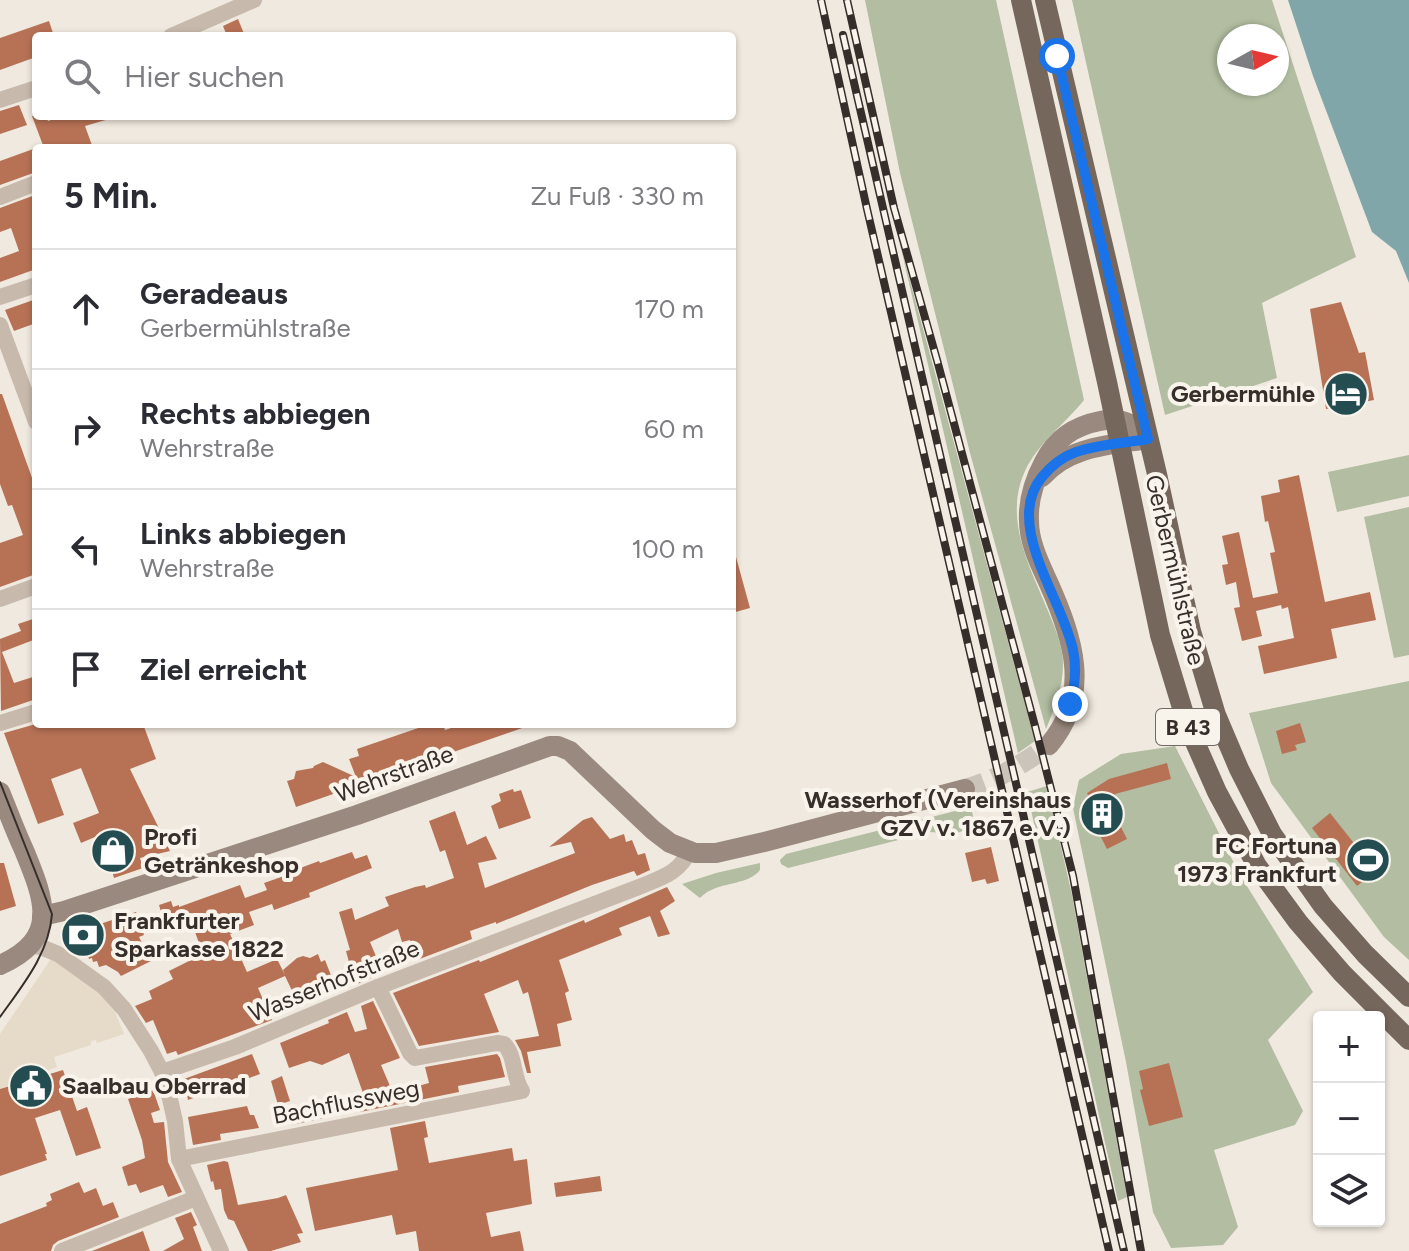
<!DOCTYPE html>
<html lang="de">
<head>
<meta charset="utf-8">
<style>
	body { margin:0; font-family:Figtree,sans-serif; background:#f2f2f3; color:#2b2b33 }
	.controls { position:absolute; right:24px; bottom:24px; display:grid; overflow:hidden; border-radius:8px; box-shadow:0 2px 6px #0004 }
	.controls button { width:72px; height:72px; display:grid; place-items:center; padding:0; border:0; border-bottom:2px solid #e1e1e2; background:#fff; color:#2b2b33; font:40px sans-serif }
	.compass { position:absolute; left:1217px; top:24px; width:72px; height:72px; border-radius:50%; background:#fff; box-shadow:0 2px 6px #0004; rotate:82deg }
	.stop { position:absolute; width:24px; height:24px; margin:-18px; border:6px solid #1a73e8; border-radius:50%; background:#fff }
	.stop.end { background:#1a73e8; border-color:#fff; box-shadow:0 2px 8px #0008 }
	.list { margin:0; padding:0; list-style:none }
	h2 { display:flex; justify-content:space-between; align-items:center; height:104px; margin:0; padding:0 32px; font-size:34px }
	h2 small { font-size:26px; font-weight:400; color:#7c7c81 }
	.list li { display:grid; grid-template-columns:52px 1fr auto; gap:24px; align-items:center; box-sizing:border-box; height:120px; padding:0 32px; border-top:2px solid #e1e1e2 }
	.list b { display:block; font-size:30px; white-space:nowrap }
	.list p { margin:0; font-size:26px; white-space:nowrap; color:#7c7c81 }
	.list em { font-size:26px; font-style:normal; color:#7c7c81 }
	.icon { flex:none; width:44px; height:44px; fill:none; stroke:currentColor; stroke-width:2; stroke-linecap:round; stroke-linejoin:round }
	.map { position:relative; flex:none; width:1409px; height:1251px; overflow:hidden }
	.search { position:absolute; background:#fff; box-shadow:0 2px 6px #0004; left:32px; top:32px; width:704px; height:88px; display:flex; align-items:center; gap:20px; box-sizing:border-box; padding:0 28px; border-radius:8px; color:#7c7c81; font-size:30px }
	.panel { position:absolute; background:#fff; box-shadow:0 2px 6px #0004; left:32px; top:144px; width:704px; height:584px; border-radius:8px }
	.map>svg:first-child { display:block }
	.green { fill:#b2bda1; fill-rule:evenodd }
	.plaza { fill:#e6dac8 }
	.water { fill:#81a6a9 }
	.building { fill:#b77255 }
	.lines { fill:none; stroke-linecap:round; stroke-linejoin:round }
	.secondary-tunnel { stroke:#cbc4bb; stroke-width:20; stroke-dasharray:20 10; stroke-linecap:butt }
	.street { stroke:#c7baac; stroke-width:16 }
	.secondary { stroke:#9a897e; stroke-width:20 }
	.primary { stroke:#76675d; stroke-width:20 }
	.tram { stroke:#362e2a; stroke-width:2 }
	.rail-casing { stroke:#362e2a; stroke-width:8 }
	.rail { stroke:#f8f3eb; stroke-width:5; stroke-dasharray:15; stroke-linecap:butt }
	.route { stroke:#1a73e8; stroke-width:10 }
	.labels { text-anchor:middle; stroke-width:8; stroke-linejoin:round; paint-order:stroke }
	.shield { fill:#f8f3eb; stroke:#706964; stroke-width:2 }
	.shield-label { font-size:22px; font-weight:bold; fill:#362e2a }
	.poi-label { font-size:24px; font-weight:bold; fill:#362e2a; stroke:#f8f3eb; text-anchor:end }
	.street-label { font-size:24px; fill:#362e2a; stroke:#f8f3eb }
</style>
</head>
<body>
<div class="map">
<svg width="1409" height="1251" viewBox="0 0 1409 1251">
	<rect width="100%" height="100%" fill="#f0e9df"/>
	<g class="green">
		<path d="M865 0H996L1084 400C1065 424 1038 443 1025 471 1003 519 1030 567 1048 611 1055 628 1063 646 1063 664 1063 688 1055 707 1046 729L970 453 900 173Z"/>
		<path d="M1072 0H1272L1356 257 1262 303 1277 378 1165 415ZM1277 36V84H1229V36Z"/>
		<polygon points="900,244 1035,741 1018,753"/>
		<polygon points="1409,455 1409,496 1337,512 1328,472"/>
		<polygon points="1409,507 1409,655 1394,658 1364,517"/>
		<polygon points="1409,681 1409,960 1384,937 1271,783 1249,713"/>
		<polygon points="1175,746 1240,875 1313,992 1268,1040 1303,1111 1295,1125 1214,1150 1238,1227 1223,1245 1171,1248 1153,1212 1126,1062 1073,808 1079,780 1121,754"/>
		<polygon points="1047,786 1072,895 1127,1197 1118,1201 1027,792"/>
		<polygon points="971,807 973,816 970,823 965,830 955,834 930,832 788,868 781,864 780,860 786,854"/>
		<path d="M760 863V870C747 887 717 880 700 898L682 884 716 873Z"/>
	</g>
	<polygon class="plaza" points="53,956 95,986 120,1010 115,1012 124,1034 97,1043 96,1040 91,1041 91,1045 54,1057 57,1067 0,1089 0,1034"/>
	<polygon class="water" points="1288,0 1409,0 1409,283 1396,251 1372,232 1313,76"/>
	<g class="building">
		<polygon points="238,19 245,36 227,36 223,26"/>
		<polygon points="49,21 54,36 36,36 36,57 0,70 0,38"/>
		<polygon points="19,105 27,125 0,134 0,111"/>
		<polygon points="32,116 46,116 48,121 62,116 108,116 109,119 85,126 93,148 44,148"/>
		<polygon points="36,148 36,172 0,185 0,161"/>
		<polygon points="35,195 36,269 0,282 0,258 19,251 11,228 0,232 0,208"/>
		<polygon points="36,299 36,323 14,331 5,310"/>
		<polygon points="1341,302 1359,353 1365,352 1374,400 1326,409 1310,309"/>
		<polygon points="0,394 2,394 36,489 36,574 0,587 0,543 23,535 12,505 8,506 0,484"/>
		<polygon points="1299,475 1325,602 1370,592 1376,620 1331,629 1337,658 1264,674 1258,646 1294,638 1288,607 1282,609 1281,605 1256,611 1262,636 1242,641 1234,608 1240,607 1236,582 1226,585 1222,565 1228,564 1222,536 1239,532 1253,598 1278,593 1270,553 1275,552 1268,521 1265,522 1261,496 1280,492 1278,480"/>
		<polygon points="732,557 736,557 750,608 732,613"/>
		<polygon points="36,618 36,639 2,652 14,683 36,676 36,699 1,711 0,639 21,631 18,624"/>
		<polygon points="1300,723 1306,742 1295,745 1297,750 1282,754 1276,731"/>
		<polygon points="36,724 143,724 156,759 130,769 170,851 140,858 143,868 114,878 102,834 81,843 73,823 99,813 81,768 51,779 64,815 38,824 4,733"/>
		<polygon points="430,724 443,724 445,730 463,724 527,724 528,726 296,807 287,781 294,779 296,771 313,768 314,766 323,762 356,777 349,759 359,756 357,749"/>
		<polygon points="1167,763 1171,779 1115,794 1120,804 1114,807 1121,821 1119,823 1127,839 1107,849 1088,812 1095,809 1087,793 1109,779"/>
		<polygon points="513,789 514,792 521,790 531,818 499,829 491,806 501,801 499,794"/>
		<polygon points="455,811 467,845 486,836 497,859 478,863 485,888 575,853 571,842 549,847 583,820 592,817 610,839 624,834 626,842 632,840 638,855 645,853 650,870 637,876 634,871 592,885 496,924 496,922 470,931 472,939 417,960 410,940 402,942 398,929 370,942 378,961 368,965 371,978 355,985 346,951 350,950 339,912 352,908 355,920 389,906 385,897 415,887 425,885 426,888 454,878 445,850 440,852 429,821"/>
		<polygon points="1330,813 1376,871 1357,886 1312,828"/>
		<polygon points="991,847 999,881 987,884 985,879 972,882 965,853"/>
		<polygon points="352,852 355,859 367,855 372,868 309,893 310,897 304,899 274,910 272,904 249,912 254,925 230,934 247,972 277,959 285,975 283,970 297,958 303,956 310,958 318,954 321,962 325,960 334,983 322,988 315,994 305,996 296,999 285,976 258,988 272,1020 178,1055 176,1051 167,1054 153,1020 146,1023 135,1006 152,999 149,991 173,979 169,971 203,954 191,921 166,929 159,905 171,901 173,907 179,905 179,907 240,885 245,898 267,890 264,883 287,875 287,873 319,861 320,863"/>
		<polygon points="0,863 4,863 16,906 0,911"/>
		<polygon points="667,887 675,901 660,911 670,934 658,937 650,916 619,928 622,935 559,960 569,991 565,993 572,1020 557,1024 561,1046 527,1052 531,1073 527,1073 521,1051 515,1040 539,1036 528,992 523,994 518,980 484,994 499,1032 419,1046 393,993 479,960 480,962 584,920 585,923"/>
		<polygon points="136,912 144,935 139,937 151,961 121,976 118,972 106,965 99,967 97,961 93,962 92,958 89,959 87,953 83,954 76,932"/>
		<polygon points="373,1001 400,1058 381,1065 393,1093 429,1083 425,1067 497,1054 500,1058 505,1077 458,1086 459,1092 360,1112 355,1100 364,1096 349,1053 322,1065 310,1061 289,1068 280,1043 329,1023 328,1020 347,1012 355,1032 367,1029 361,1006"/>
		<polygon points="252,1054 260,1074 188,1100 184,1079"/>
		<polygon points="1169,1063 1183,1117 1149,1126 1140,1090 1143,1089 1139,1071"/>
		<polygon points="63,1070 77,1111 87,1107 101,1148 76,1156 60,1110 35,1118 47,1154 45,1154 47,1160 0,1176 0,1089"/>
		<polygon points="282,1076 290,1101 278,1105 271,1081"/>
		<polygon points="153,1090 160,1110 151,1113 154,1123 164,1122 168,1162 182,1192 168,1197 163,1185 140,1193 136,1184 128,1186 122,1167 145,1158 142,1140 128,1099"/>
		<polygon points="317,1099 317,1101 323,1099 328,1115 322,1116 323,1118 292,1125 288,1109"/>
		<polygon points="247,1106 250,1115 254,1115 259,1128 220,1134 221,1140 193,1145 188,1117"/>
		<polygon points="425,1121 428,1137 424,1138 429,1163 512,1148 514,1161 527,1159 532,1204 486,1213 491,1237 520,1231 524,1251 419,1251 416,1231 396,1235 392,1215 315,1231 306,1188 398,1170 390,1128"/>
		<polygon points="224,1161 228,1162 238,1205 278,1198 286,1195 303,1233 297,1234 301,1242 271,1251 248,1251 234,1221 228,1219 224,1210 221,1189 215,1190 213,1181 211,1182 207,1165"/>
		<polygon points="600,1176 602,1191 556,1197 554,1183"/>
		<polygon points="79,1182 84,1193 96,1188 103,1206 113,1202 119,1217 58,1241 53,1245 51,1251 0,1251 0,1224 47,1206 46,1203 52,1200 50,1194"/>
		<polygon points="191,1212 197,1225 193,1227 202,1251 163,1251 184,1239 175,1218"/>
		<polygon points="143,1231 150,1251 92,1251"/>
	</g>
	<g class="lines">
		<path class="secondary-tunnel" d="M965 789C997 780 1023 764 1049 745"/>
		<g class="street">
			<polyline points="171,36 254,0"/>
			<polyline points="0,100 36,88"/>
			<polyline points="0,197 36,183"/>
			<polyline points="0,297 36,285"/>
			<polyline points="0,325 36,422"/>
			<polyline points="0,599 36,586"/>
			<polyline points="0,723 36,712"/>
			<polyline points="30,946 41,947 58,954 104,987 124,1009 151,1051 162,1072 170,1099 175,1121 179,1159 221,1251"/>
			<path d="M162 1072 235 1047 378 987 639 887C660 878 680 873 689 851"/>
			<path d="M179 1159 522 1091C512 1076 516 1056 504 1044L497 1043 415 1058 410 1053 378 987"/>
			<polyline points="62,1251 196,1198"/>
		</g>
		<g class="secondary">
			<path d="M1042 477C1069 446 1110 445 1148 439"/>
			<path d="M1049 745C1092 694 1073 638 1049 584 1040 564 1029 543 1029 521 1028 501 1035 479 1044 462 1056 438 1074 426 1100 421 1121 417 1135 423 1148 439"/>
			<path d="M0 792C8 811 15 831 24 850 44 899 61 938 0 965"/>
			<polyline points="42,916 64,911 357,815 550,746 558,746 570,751 653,830 670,843 695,853 716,853 764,842 965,789"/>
		</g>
		<g class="primary">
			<polyline points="1021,0 1107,382 1160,635 1187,724 1217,792 1257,866 1298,922 1342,973 1409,1040"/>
			<polyline points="1045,0 1157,474 1191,631 1216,715 1239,769 1272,834 1323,906 1365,954 1409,997"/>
		</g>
		<path class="tram" d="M0 782 52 914C49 954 22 986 0 1017"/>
		<g class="rail-casing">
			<g id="rail">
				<polyline points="821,0 867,209 1109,1251"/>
				<polyline points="847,0 894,208 937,360 1035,726 1073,876 1141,1251"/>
				<polyline points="843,35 1124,1251"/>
			</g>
		</g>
		<use href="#rail" class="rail"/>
	</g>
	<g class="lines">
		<path class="route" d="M1057 56 1148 439C1125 443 1099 444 1076 452 1062 457 1051 466 1042 477 1003 524 1063 600 1073 650 1077 668 1075 686 1070 704"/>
	</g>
	<defs>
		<g id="hotel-disc" transform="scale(2.3)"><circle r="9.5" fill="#244d52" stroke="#f8f3eb"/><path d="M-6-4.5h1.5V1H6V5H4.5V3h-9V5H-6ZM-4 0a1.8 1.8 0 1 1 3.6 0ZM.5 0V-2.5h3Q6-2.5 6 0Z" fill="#fff"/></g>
		<g id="building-disc" transform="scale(2.3)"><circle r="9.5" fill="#244d52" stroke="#f8f3eb"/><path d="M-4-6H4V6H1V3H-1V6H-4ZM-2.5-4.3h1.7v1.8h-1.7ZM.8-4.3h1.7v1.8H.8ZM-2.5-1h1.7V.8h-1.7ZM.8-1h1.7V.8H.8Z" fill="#fff"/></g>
		<g id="shop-disc" transform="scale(2.3)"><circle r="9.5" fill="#244d52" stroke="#f8f3eb"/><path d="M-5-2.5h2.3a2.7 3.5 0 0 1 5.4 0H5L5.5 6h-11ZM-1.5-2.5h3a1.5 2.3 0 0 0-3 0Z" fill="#fff"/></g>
		<g id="stadium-disc" transform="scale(2.3)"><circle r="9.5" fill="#244d52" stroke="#f8f3eb"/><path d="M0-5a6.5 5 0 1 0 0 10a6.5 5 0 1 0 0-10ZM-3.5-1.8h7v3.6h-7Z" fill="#fff"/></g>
		<g id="bank-disc" transform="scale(2.3)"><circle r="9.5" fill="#244d52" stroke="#f8f3eb"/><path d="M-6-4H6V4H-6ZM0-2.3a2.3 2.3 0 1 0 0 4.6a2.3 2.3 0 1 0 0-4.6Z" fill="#fff"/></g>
		<g id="civic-disc" transform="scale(2.3)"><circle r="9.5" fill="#244d52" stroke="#f8f3eb"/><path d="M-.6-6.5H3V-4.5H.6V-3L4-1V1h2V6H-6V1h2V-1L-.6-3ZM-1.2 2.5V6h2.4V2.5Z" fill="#fff"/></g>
	</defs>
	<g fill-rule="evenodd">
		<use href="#hotel-disc" x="1346" y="394"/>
		<use href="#building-disc" x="1102" y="814"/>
		<use href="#shop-disc" x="113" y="851"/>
		<use href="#stadium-disc" x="1368" y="860"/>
		<use href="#bank-disc" x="83" y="935"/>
		<use href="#civic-disc" x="31" y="1086"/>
	</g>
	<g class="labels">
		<rect class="shield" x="1156" y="709" width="64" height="36" rx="6"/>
		<g class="shield-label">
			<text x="1188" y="735">B 43</text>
		</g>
		<g class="poi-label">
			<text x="1315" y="402">Gerbermühle</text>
			<text x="1071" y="808">Wasserhof (Vereinshaus<tspan x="1071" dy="28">GZV v. 1867 e.V.)</tspan></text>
			<text x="144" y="845" text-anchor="start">Profi<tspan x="144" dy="28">Getränkeshop</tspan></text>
			<text x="1337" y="854">FC Fortuna<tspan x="1337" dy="28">1973 Frankfurt</tspan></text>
			<text x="114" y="929" text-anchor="start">Frankfurter<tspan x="114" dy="28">Sparkasse 1822</tspan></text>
			<text x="62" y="1094" text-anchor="start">Saalbau Oberrad</text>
		</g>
		<g class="street-label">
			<text transform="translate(1175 570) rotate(77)" y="8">Gerbermühlstraße</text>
			<text transform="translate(394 774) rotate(-20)" y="8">Wehrstraße</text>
			<text transform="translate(334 981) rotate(-22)" y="8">Wasserhofstraße</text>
			<text transform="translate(346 1102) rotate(-11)" y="8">Bachflussweg</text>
		</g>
	</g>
</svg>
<div class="controls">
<button>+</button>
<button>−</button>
<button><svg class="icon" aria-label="layers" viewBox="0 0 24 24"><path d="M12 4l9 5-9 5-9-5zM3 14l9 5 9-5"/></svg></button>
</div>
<svg class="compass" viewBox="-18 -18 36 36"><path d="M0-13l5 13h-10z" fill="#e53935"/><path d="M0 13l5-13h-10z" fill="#7c7c81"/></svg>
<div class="stop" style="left:1057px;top:56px"></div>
<div class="stop end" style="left:1070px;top:704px"></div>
<div class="search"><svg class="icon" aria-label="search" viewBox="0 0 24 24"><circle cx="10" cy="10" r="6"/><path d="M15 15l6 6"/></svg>Hier suchen</div>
<section class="panel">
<h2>5 Min.<small>Zu Fuß · 330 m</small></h2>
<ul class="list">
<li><svg class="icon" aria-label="ahead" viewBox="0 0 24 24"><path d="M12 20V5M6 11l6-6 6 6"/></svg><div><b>Geradeaus</b><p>Gerbermühlstraße</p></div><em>170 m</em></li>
<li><svg class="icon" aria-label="right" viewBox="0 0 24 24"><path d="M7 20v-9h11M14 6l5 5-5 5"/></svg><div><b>Rechts abbiegen</b><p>Wehrstraße</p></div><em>60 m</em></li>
<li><svg class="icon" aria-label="left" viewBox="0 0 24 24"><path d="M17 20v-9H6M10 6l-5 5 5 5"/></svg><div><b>Links abbiegen</b><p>Wehrstraße</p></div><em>100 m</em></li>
<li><svg class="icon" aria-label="arrive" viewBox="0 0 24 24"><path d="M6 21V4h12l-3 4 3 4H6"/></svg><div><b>Ziel erreicht</b></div></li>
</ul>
</section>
</div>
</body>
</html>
